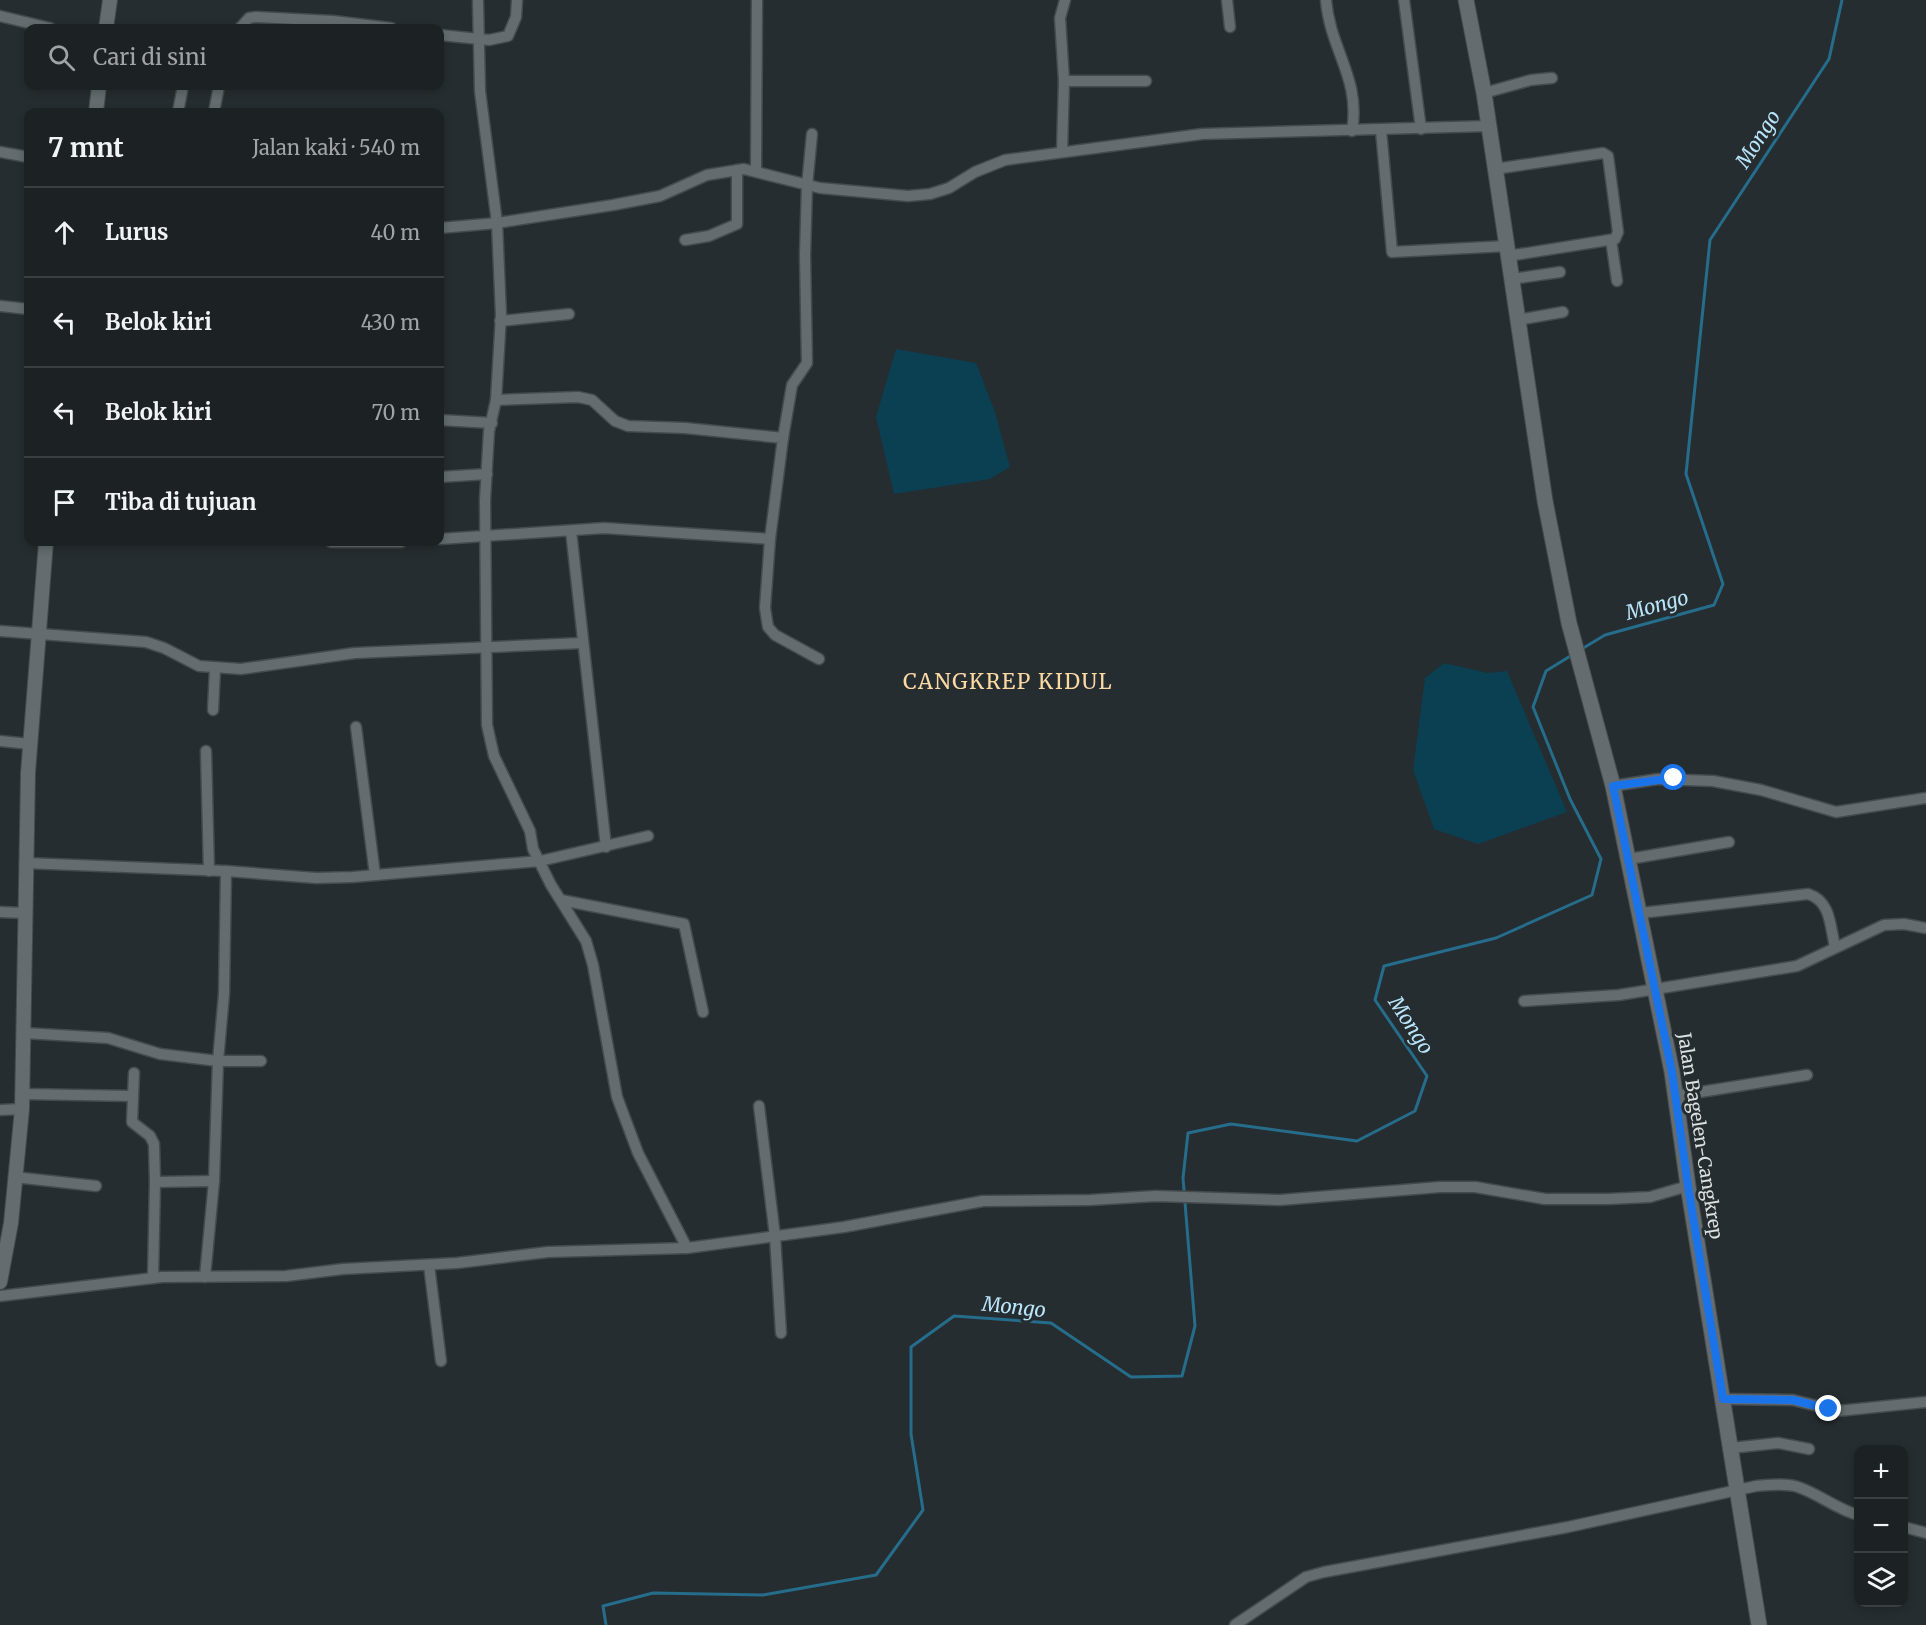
<!DOCTYPE html>
<html lang="id">
<head>
<meta charset="utf-8">
<style>
	body { margin:0; font-family:Merriweather,serif; background:#292f31; color:#f1f3f6 }
	.controls { position:absolute; right:18px; bottom:18px; display:grid; overflow:hidden; border-radius:12px; box-shadow:0 3px 9px #0003 }
	.controls button { width:54px; height:54px; display:grid; place-items:center; padding:0; border:0; border-bottom:2px solid #3a3f41; background:#1c2224; color:#f1f3f6; font:30px sans-serif }
	.stop { position:absolute; width:18px; height:18px; margin:-14px; border:4px solid #1a73e8; border-radius:50%; background:#fff }
	.stop.end { background:#1a73e8; border-color:#fff; box-shadow:0 2px 6px #0008 }
	.list { margin:0; padding:0; list-style:none }
	h2 { display:flex; justify-content:space-between; align-items:center; height:78px; margin:0; padding:0 24px; font-size:26px }
	h2 small { font-size:20px; font-weight:400; color:#a0a4a6 }
	.list li { display:grid; grid-template-columns:39px 1fr auto; gap:18px; align-items:center; box-sizing:border-box; height:90px; padding:0 24px; border-top:2px solid #3a3f41 }
	.list b { display:block; font-size:22px; white-space:nowrap }
	.list em { font-size:20px; font-style:normal; color:#a0a4a6 }
	.icon { flex:none; width:33px; height:33px; fill:none; stroke:currentColor; stroke-width:2; stroke-linecap:round; stroke-linejoin:round }
	.map { position:relative; flex:none; width:1926px; height:1625px; overflow:hidden }
	.search { position:absolute; background:#1c2224; box-shadow:0 3px 9px #0003; left:24px; top:24px; width:420px; height:66px; display:flex; align-items:center; gap:15px; box-sizing:border-box; padding:0 21px; border-radius:12px; color:#a0a4a6; font-size:22px }
	.panel { position:absolute; background:#1c2224; box-shadow:0 3px 9px #0003; left:24px; top:108px; width:420px; height:438px; border-radius:12px }
	.map>svg:first-child { display:block }
	.green { fill:#0b3f52 }
	.lines { fill:none; stroke-linecap:round; stroke-linejoin:round }
	.stream { stroke:#256d8b; stroke-width:3 }
	.minor-casing { stroke:#444a4d; stroke-width:13 }
	.tertiary-casing { stroke:#444a4d; stroke-width:16 }
	.secondary-casing { stroke:#444a4d; stroke-width:17 }
	.minor { stroke:#646c6f; stroke-width:10 }
	.tertiary { stroke:#646c6f; stroke-width:14 }
	.secondary { stroke:#646c6f; stroke-width:15 }
	.route { stroke:#1a73e8; stroke-width:8 }
	.labels { text-anchor:middle; stroke-width:6; stroke-linejoin:round; paint-order:stroke }
	.street-label { font-size:18px; fill:#dce0e2; stroke:#262d30 }
	.water-label { font-size:20px; font-style:italic; fill:#b9e5fa; stroke:#262d30 }
	.quarter-label { font-size:21px; letter-spacing:1.5px; fill:#fcd9a3; stroke:#262d30 }
</style>
</head>
<body>
<div class="map">
<svg width="1926" height="1625" viewBox="0 0 1926 1625">
	<rect width="100%" height="100%" fill="#262d30"/>
	<g class="green">
		<polygon points="896,349 976,363 995,412 1010,467 990,479 894,494 876,417"/>
		<polygon points="1444,663 1488,673 1507,671 1567,812 1478,844 1434,829 1413,770 1425,678"/>
	</g>
	<g class="lines">
		<g class="stream">
			<polyline points="1580,650 1605,635 1714,605 1723,584 1686,474 1710,240 1829,59 1842,0"/>
			<polyline points="606,1625 603,1606 653,1593 763,1595 876,1575 923,1510 911,1434 911,1347 954,1316 1051,1323 1131,1377 1182,1376 1195,1326 1183,1178 1188,1133 1231,1124 1357,1141 1415,1111 1427,1076 1375,1000 1384,966 1496,938 1592,895 1601,859 1570,799 1533,707 1546,671 1572,655"/>
		</g>
		<g class="minor-casing">
			<g id="minor">
				<polyline points="1227,0 1230,27"/>
				<path d="M1326 0C1330 50 1361 78 1352 131"/>
				<polyline points="1404,0 1421,129"/>
				<polyline points="478,2 480,91 497,223 501,315 496,400 489,431 485,500 487,725 494,756 530,831 533,849 551,885 586,941 593,965 617,1097 638,1153 687,1248"/>
				<polyline points="0,16 50,28"/>
				<polyline points="240,28 249,18 256,17 333,21 391,28"/>
				<polyline points="440,35 489,40 508,36 516,17 517,0"/>
				<polyline points="1064,81 1146,81"/>
				<polyline points="1484,93 1531,80 1552,78"/>
				<polyline points="178,112 183,86"/>
				<polyline points="214,112 219,86"/>
				<polyline points="1381,130 1392,252 1507,246"/>
				<polyline points="0,152 28,157"/>
				<polyline points="1062,152 1064,81 1060,18 1065,0"/>
				<polyline points="1495,169 1603,153 1608,156 1618,232 1615,239 1508,256"/>
				<polyline points="756,171 757,0"/>
				<polyline points="440,228 497,223 613,205 660,196 707,175 744,169 820,188 908,196 930,194 949,188 975,172 1005,160 1202,134 1489,126"/>
				<polyline points="685,240 709,236 737,224 737,170"/>
				<polyline points="1611,240 1617,281"/>
				<polyline points="1512,279 1560,272"/>
				<polyline points="0,306 28,309"/>
				<polyline points="1518,320 1563,312"/>
				<polyline points="500,321 569,314"/>
				<polyline points="496,400 578,397 592,400 615,421 628,426 685,428 783,438 770,539 765,608 768,627 775,635 819,659"/>
				<polyline points="440,420 492,423"/>
				<polyline points="783,438 792,385 807,363 805,255 807,186 812,134"/>
				<polyline points="440,477 487,474"/>
				<polyline points="571,531 606,847"/>
				<polyline points="440,539 604,528 770,539"/>
				<polyline points="331,542 401,542"/>
				<polyline points="0,631 146,642 164,648 199,666 241,669 355,653 582,643"/>
				<polyline points="213,710 215,669"/>
				<polyline points="356,727 375,875"/>
				<polyline points="0,741 30,744"/>
				<polyline points="206,751 209,871"/>
				<polyline points="1613,786 1658,779 1713,781 1761,790 1836,812 1926,798"/>
				<polyline points="1629,859 1729,842"/>
				<polyline points="25,863 226,871 316,878 353,877 540,861 648,836"/>
				<polyline points="561,900 684,924 703,1012"/>
				<polyline points="0,912 24,913"/>
				<path d="M1641 913 1808 894C1831 901 1830 926 1835 947"/>
				<polyline points="1524,1001 1619,995 1797,966 1884,925 1904,924 1926,928"/>
				<polyline points="24,1033 108,1038 160,1054 218,1061 224,994 226,871"/>
				<polyline points="134,1073 132,1122 150,1136 154,1144 155,1182"/>
				<polyline points="22,1094 133,1096"/>
				<polyline points="1675,1096 1807,1075"/>
				<polyline points="759,1106 775,1236 781,1333"/>
				<polyline points="0,1110 22,1109"/>
				<polyline points="14,1177 96,1186"/>
				<polyline points="429,1265 441,1361"/>
				<polyline points="205,1277 214,1181 218,1061 261,1061"/>
				<polyline points="153,1278 155,1182 214,1181"/>
				<polyline points="0,1296 162,1277 286,1276 343,1269 457,1263 548,1252 687,1248 844,1227 983,1201 1090,1200 1156,1196 1280,1200 1440,1187 1475,1187 1545,1199 1608,1199 1650,1197 1688,1186"/>
				<polyline points="1723,1399 1793,1400 1838,1411 1926,1402"/>
				<polyline points="1731,1448 1778,1443 1809,1449"/>
				<polyline points="1904,1527 1926,1533"/>
				<path d="M1235 1625 1306 1577 1324 1572 1568 1527 1756 1486C1770 1485 1785 1483 1798 1487 1819 1494 1836 1509 1858 1515"/>
			</g>
		</g>
		<g class="tertiary-casing">
			<g id="tertiary">
				<polyline points="106,28 110,0"/>
				<polyline points="96,112 99,86"/>
				<polyline points="0,1282 11,1223 22,1109 28,773 46,542"/>
			</g>
		</g>
		<g class="secondary-casing">
			<polyline id="secondary" points="1466,0 1484,93 1545,501 1569,623 1613,786 1672,1072 1688,1186 1759,1625"/>
		</g>
		<use href="#minor" class="minor"/>
		<use href="#tertiary" class="tertiary"/>
		<use href="#secondary" class="secondary"/>
	</g>
	<g class="lines">
		<polyline class="route" points="1674,778 1613,786 1672,1072 1688,1186 1723,1399 1793,1400 1829,1409"/>
	</g>
	<g class="labels">
		<g class="street-label">
			<text transform="translate(1700 1136) rotate(81)" y="6">Jalan Bagelen-Cangkrep</text>
		</g>
		<g class="water-label">
			<text transform="translate(1758 139) rotate(-57)" y="7">Mongo</text>
			<text transform="translate(1657 605) rotate(-15)" y="7">Mongo</text>
			<text transform="translate(1411 1025) rotate(57)" y="7">Mongo</text>
			<text transform="translate(1014 1307) rotate(6)" y="7">Mongo</text>
		</g>
		<g class="quarter-label">
			<text x="1008" y="689">CANGKREP KIDUL</text>
		</g>
	</g>
</svg>
<div class="controls">
<button>+</button>
<button>−</button>
<button><svg class="icon" aria-label="layers" viewBox="0 0 24 24"><path d="M12 4l9 5-9 5-9-5zM3 14l9 5 9-5"/></svg></button>
</div>
<div class="stop" style="left:1674px;top:778px"></div>
<div class="stop end" style="left:1829px;top:1409px"></div>
<div class="search"><svg class="icon" aria-label="search" viewBox="0 0 24 24"><circle cx="10" cy="10" r="6"/><path d="M15 15l6 6"/></svg>Cari di sini</div>
<section class="panel">
<h2>7 mnt<small>Jalan kaki · 540 m</small></h2>
<ul class="list">
<li><svg class="icon" aria-label="ahead" viewBox="0 0 24 24"><path d="M12 20V5M6 11l6-6 6 6"/></svg><div><b>Lurus</b></div><em>40 m</em></li>
<li><svg class="icon" aria-label="left" viewBox="0 0 24 24"><path d="M17 20v-9H6M10 6l-5 5 5 5"/></svg><div><b>Belok kiri</b></div><em>430 m</em></li>
<li><svg class="icon" aria-label="left" viewBox="0 0 24 24"><path d="M17 20v-9H6M10 6l-5 5 5 5"/></svg><div><b>Belok kiri</b></div><em>70 m</em></li>
<li><svg class="icon" aria-label="arrive" viewBox="0 0 24 24"><path d="M6 21V4h12l-3 4 3 4H6"/></svg><div><b>Tiba di tujuan</b></div></li>
</ul>
</section>
</div>
</body>
</html>
